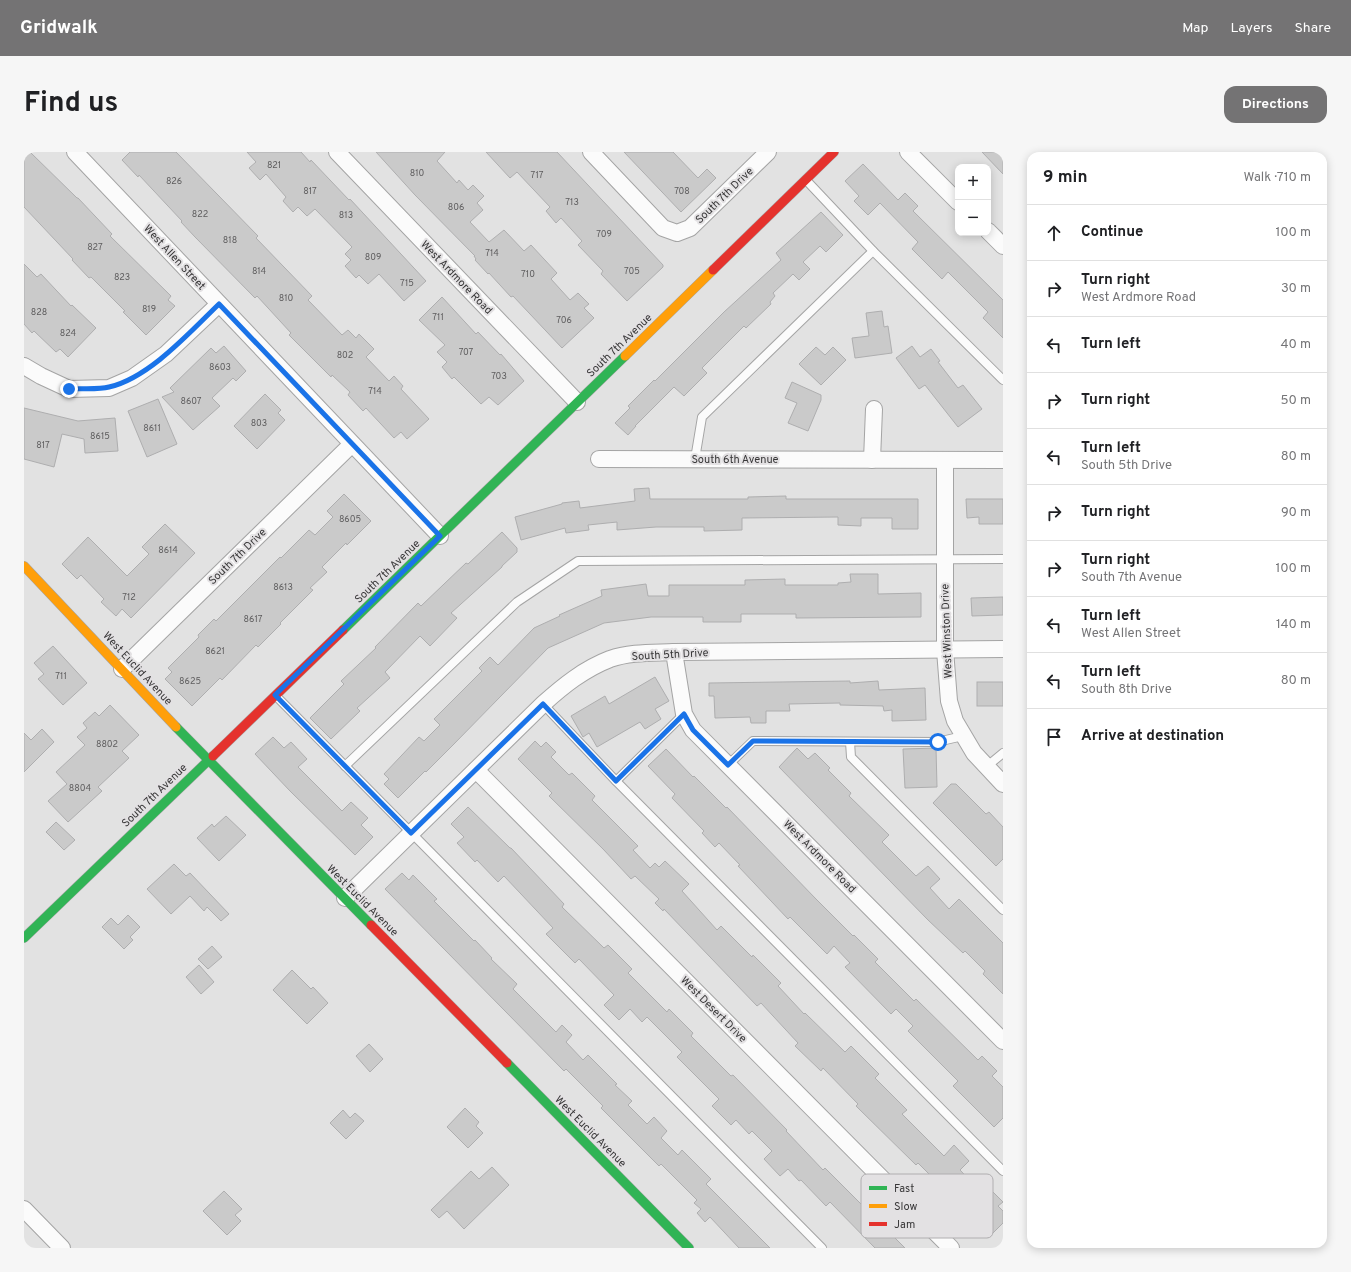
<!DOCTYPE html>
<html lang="en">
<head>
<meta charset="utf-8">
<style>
	body { margin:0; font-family:Overpass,sans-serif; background:#f6f6f6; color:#202124 }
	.controls { position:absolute; right:12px; top:12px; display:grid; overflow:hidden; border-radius:8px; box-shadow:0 2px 10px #0003 }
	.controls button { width:36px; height:36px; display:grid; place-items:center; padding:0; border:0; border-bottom:1px solid #e0e0e0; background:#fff; color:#202124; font:20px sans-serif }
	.stop { position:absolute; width:12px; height:12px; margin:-9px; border:3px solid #1a73e8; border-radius:50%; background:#fff }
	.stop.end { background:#1a73e8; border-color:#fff; box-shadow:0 1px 4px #0008 }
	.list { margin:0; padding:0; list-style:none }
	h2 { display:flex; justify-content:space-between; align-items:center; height:52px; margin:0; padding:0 16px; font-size:17px }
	h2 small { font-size:13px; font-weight:400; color:#757577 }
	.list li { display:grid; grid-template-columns:26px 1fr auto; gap:12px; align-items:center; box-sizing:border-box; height:56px; padding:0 16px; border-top:1px solid #e0e0e0 }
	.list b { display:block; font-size:15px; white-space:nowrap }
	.list p { margin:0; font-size:13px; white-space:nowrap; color:#757577 }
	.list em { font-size:13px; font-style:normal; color:#757577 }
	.icon { flex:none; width:22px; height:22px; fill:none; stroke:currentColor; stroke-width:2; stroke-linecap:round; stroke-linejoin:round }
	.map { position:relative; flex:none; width:979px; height:1096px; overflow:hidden; border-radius:12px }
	header { display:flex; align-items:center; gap:24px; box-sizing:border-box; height:56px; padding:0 20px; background:#747374; color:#fff }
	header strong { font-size:19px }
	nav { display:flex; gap:22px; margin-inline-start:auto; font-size:14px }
	.intro { display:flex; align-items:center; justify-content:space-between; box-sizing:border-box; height:96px; padding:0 24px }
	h1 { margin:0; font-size:28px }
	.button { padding:10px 18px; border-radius:12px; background:#747374; color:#fff; font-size:14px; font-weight:700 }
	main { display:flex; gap:24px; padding:0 24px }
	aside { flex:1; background:#fff; border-radius:12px; box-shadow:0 2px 10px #0003 }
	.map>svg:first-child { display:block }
	.building { fill:#cacaca; stroke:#aeaeaf }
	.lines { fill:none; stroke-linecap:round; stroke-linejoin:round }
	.lane-casing { stroke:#a4a4a4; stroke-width:10 }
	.street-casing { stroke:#a4a4a4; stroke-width:18 }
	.fast-casing { stroke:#a4a4a4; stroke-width:10 }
	.slow-casing { stroke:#a4a4a4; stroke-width:10 }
	.jam-casing { stroke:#a4a4a4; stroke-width:10 }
	.lane { stroke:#fbfbfb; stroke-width:8 }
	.street { stroke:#fbfbfb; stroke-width:16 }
	.fast { stroke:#30b455; stroke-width:9 }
	.slow { stroke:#ff9f0a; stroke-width:9 }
	.jam { stroke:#e5322d; stroke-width:9 }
	.route { stroke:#1a73e8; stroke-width:5 }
	.labels { text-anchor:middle; stroke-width:4; stroke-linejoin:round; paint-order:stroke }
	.number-label { font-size:9px; fill:#5e5d5e }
	.street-label { font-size:11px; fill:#383738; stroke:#e3e1e3 }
	.key { fill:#e3e1e3; stroke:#b0aeb0; stroke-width:1 }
	.key-label { font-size:11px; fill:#383738 }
</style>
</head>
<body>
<header>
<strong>Gridwalk</strong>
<nav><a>Map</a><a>Layers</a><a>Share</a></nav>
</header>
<div class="intro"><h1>Find us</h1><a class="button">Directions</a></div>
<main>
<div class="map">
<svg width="979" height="1096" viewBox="0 0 979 1096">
	<rect width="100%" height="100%" fill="#e2e2e2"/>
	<g class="building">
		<polygon points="0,0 6,0 53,46 54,46 88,82 86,84 147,144 144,148 151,154 122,183 99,160 101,159 67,125 65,126 48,108 49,107 0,55"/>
		<polygon points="106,0 152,0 234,84 232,86 288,144 284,148 318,183 324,178 332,186 335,182 350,197 342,205 365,229 370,224 379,234 377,237 405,267 383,287 377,280 370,286 342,256 339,259 324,243 326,240 308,223 307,225 265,183 267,181 233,144 231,146 171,85 157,70 158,69 115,23 114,25 98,8"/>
		<polygon points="223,0 277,0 286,10 287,8 325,48 326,47 402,129 380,149 355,122 344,132 335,123 332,126 321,114 327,108 321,102 328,95 291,57 283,64 274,55 269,60 259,49 262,45 242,22 236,28 225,16 232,10"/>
		<polygon points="352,0 421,0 413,9 433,31 435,28 444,38 449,33 460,44 453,51 459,58 446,70 465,90 480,78 500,99 507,93 533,121 527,127 546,148 554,141 565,152 560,156 570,166 538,196 489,144 487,145 465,121 464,122 451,108 452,107 450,104 451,104 391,43"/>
		<polygon points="462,0 533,0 639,113 639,115 603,149 577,122 579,119 554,93 558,89 537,66 532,71 522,59 526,55 493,20 486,26"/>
		<polygon points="600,0 649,0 674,26 683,17 692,26 657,60"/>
		<polygon points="958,0 979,0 979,22"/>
		<polygon points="839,12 874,48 881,41 894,54 889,59 979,148 979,186 959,166 964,160 924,120 918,127 888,97 894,90 856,51 844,63 830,49 835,44 821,29"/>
		<polygon points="797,60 819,83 802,100 796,94 779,110 786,117 775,128 769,122 749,141 751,144 746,150 747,152 722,176 720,174 678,216 683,221 660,244 650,235 611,274 612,274 604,283 591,271 606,256 604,254 630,228 631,229 700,160 757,108 752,101"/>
		<polygon points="0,112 13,125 17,122 47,154 48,153 72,176 44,205 36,197 32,200 10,179 8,181 0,172"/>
		<polygon points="418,145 452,182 454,180 476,203 477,202 500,229 474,253 465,245 457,252 430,225 428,227 418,215 423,210 413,200 421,193 395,168"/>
		<polygon points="858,159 860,175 864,174 868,201 831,206 828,186 845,184 842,161"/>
		<polygon points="200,194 222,219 212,229 209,226 188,246 196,254 169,278 138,245 150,240 146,236 187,196 192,201"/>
		<polygon points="888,194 896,205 907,197 916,209 914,210 934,236 939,233 958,257 934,275 901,233 895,237 872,206"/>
		<polygon points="792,195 801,203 809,195 822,208 797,233 775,212"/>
		<polygon points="768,230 797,243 797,248 784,279 764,271 773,251 761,246"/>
		<polygon points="241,242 257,258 254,261 261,268 233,297 210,274"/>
		<polygon points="134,247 153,292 123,305 104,259"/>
		<polygon points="0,256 54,269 91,266 94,299 61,301 60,287 38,282 30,315 0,307"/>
		<polygon points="625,336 626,347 724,347 724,345 762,344 762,347 894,347 894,377 868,377 868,366 837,366 837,374 814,373 814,365 718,366 718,378 680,379 680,375 632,375 593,378 593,370 564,373 565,378 542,381 541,376 497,388 491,365 538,352 538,351 555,349 556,356 611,349 610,337"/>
		<polygon points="320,342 347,369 323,393 322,391 298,415 303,420 286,436 289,438 256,471 257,472 234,495 232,493 198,528 196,526 168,554 141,527 148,520 144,516 175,485 174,483 190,467 192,469 256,405 257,406 285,378 291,383 309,365 303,359"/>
		<polygon points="942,347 979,347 979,372 955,372 955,365 943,366"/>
		<polygon points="141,372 171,401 107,466 98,457 92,464 77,450 80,447 57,423 53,427 38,412 64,385 103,424 125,402 118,395"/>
		<polygon points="478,380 493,396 493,400 478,414 478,415 427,461 433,466 406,494 396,484 361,520 366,526 333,556 336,559 307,587 286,566 320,532 317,529 352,496 351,495 394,451 397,454 442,411 444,412"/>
		<polygon points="826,422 854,422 854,442 897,441 897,465 772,466 772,462 717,462 717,470 679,470 679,465 627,465 580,471 524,496 429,593 402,620 401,619 374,646 360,632 365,627 360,622 395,585 400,589 416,573 410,567 458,519 455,516 466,505 474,513 510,476 536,464 535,463 578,444 577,438 622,432 624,444 645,444 645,433 721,433 721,428 761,427 761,433 814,433 814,431 827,430"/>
		<polygon points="979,445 979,463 948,464 947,446"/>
		<polygon points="29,494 63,531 39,553 14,527 20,522 10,511"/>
		<polygon points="631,525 645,549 631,557 637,567 621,577 616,570 573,595 565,581 559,585 547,564 581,544 585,552"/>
		<polygon points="826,529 826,531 854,529 855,538 901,536 902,568 868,569 868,558 860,559 859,554 816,553 816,551 765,552 766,559 742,559 742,571 727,571 726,565 691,566 690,544 685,544 685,531"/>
		<rect x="953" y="530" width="26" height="24"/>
		<polygon points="86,553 115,583 98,599 105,606 74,635 78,639 44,670 24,649 43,632 32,620 61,593 53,585 63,576 59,571 71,560 75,564"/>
		<polygon points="18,577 30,590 0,620 0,581 7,588"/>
		<polygon points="249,585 260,596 267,590 283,607 274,615 318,659 327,650 344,666 337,673 349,685 331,703 266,639 231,602"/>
		<polygon points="511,589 517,595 522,590 532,600 527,605 545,623 548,621 571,644 568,648 614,694 609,698 626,716 631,711 635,715 641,709 665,732 658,739 693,778 697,774 728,805 729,803 757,831 754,834 780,862 781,861 821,900 827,894 855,922 851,926 883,958 878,962 920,1004 930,993 945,1009 936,1018 957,1040 963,1034 979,1050 974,1054 979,1059 979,1071 964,1086 937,1060 940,1057 894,1011 892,1013 832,954 834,952 799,916 797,919 771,894 774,891 737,851 733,854 640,757 639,759 631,751 635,747 611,724 607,727 579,697 525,644 528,641 494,607"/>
		<polygon points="773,596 784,607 791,601 806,616 804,618 827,641 825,644 865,683 858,690 892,724 904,714 916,727 906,736 925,757 935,747 979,791 979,842 959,822 961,819 941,799 939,801 904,768 755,615"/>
		<polygon points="912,596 913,635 881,636 879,597"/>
		<polygon points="642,597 669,625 670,624 702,656 703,655 792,747 829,784 830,783 854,807 851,810 890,849 892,847 954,908 958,904 973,919 968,924 979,935 979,966 970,975 929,934 934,929 884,879 889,874 872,857 867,862 821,815 826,811 810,794 803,802 766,765 764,767 714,714 716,713 695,691 691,695 678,681 680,679 648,646 651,642 624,614"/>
		<polygon points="927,632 932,632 962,662 965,660 979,675 979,707 972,714 909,651"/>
		<polygon points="444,655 486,696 487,696 540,752 538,755 580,796 584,793 608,817 604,821 643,860 645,857 669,881 667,884 707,924 709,923 763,978 762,979 799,1018 801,1016 881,1096 851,1096 806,1050 802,1054 777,1028 775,1029 764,1017 756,1024 740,1007 748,999 728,979 725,982 712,968 707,973 688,954 695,947 653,905 658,900 623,865 618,870 606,857 595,868 580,853 590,843 555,807 551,811 522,782 529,776 480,724 474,730 453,708 451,710 433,691 440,685 427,672"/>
		<polygon points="202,664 222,683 195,709 173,686 188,672 190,675"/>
		<polygon points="32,670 51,688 40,698 22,680"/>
		<polygon points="150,712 162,724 166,721 205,762 197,769 183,755 180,759 166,744 147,762 123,737"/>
		<polygon points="378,721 385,728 389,723 413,747 410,749 450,789 451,788 468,806 467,807 493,832 489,837 532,880 538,873 548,883 542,890 559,908 564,903 593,932 591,933 608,949 604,953 623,972 630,965 643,979 637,986 654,1003 658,998 687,1027 682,1032 746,1096 715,1096 686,1065 681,1070 673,1061 677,1057 670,1051 673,1048 637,1012 635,1014 577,956 579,954 542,917 540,919 361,737"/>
		<polygon points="104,763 116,775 106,785 109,788 100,797 78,775 87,766 94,773"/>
		<polygon points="188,794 198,805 184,817 174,807"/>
		<polygon points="175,813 190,830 177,842 162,825"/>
		<polygon points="268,818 287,837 289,835 304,851 283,872 249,838"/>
		<polygon points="345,892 359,907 346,920 332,904"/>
		<polygon points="441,956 455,970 452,974 459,981 444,996 423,975"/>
		<polygon points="319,958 326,966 331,961 340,969 322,987 306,971"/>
		<polygon points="468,1015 485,1033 440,1077 423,1059 415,1066 407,1058 447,1019 455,1027"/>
		<polygon points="200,1039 218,1057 211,1063 217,1069 203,1083 179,1059"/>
	</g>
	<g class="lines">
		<g class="lane-casing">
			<g id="lane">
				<polyline points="782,28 849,99 979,228"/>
				<polyline points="671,307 678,265 849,99"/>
				<polyline points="252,544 798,1096"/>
				<polyline points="519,552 592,629 979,1019"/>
				<polyline points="826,590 827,605 979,758"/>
				<polyline points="704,613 729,589 913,590 939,584"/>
				<polyline points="321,614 493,450 554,409 979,407"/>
				<polyline points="962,615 979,601"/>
				<polyline points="592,629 660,562"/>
			</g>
		</g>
		<g class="street-casing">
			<g id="street">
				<polyline points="51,0 416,384"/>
				<polyline points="313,0 553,250"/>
				<polyline points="567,0 639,76 653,81 666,76 744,0"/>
				<polyline points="884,0 934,50"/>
				<polyline points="964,79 979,94"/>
				<polyline points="0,214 17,224 45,237 85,236 108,226 142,202 195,152"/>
				<polyline points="575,307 979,308"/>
				<polyline points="848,308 850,257"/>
				<polyline points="921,308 921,498 925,549 931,569 950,601 979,632"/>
				<polyline points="650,500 660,562 669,578 979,889"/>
				<polyline points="98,517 328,292"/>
				<polyline points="452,618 927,1096"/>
				<path d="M321 746 519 552C539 534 560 517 586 507 606 500 629 501 650 500L979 497"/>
				<polyline points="0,1057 38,1096"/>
			</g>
		</g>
		<g class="fast-casing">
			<g id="fast">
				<polyline points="319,478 601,204"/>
				<polyline points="152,575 347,773"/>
				<polyline points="0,786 189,604"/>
				<polyline points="483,911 665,1096"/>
			</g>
		</g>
		<g class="slow-casing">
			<g id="slow">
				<polyline points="601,204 689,118"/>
				<polyline points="0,414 152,575"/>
			</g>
		</g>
		<g class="jam-casing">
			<g id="jam">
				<polyline points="689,118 810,0"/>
				<polyline points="189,604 319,478"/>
				<polyline points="347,773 483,911"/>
			</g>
		</g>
		<use href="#lane" class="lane"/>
		<use href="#street" class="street"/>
		<use href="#fast" class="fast"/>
		<use href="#slow" class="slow"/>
		<use href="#jam" class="jam"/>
	</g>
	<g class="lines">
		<path class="route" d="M45 237C57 236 74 238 85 235 125 226 166 180 195 152L416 384 251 543 387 681 519 552 592 629 660 562 669 578 704 613 729 589 914 590"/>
	</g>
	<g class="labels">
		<g class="number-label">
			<text x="250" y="16">821</text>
			<text x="393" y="24">810</text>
			<text x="513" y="26">717</text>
			<text x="150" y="32">826</text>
			<text x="286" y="42">817</text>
			<text x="658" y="42">708</text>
			<text x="548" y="53">713</text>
			<text x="432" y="58">806</text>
			<text x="176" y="65">822</text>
			<text x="322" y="66">813</text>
			<text x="580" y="85">709</text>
			<text x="206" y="91">818</text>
			<text x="71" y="98">827</text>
			<text x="468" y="104">714</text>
			<text x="349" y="108">809</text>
			<text x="235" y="122">814</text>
			<text x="608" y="122">705</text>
			<text x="504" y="125">710</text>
			<text x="98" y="128">823</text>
			<text x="383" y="134">715</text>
			<text x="262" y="149">810</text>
			<text x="125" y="160">819</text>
			<text x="15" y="163">828</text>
			<text x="414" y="168">711</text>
			<text x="540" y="171">706</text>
			<text x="44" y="184">824</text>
			<text x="442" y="203">707</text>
			<text x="321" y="206">802</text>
			<text x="196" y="218">8603</text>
			<text x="475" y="227">703</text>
			<text x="351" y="242">714</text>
			<text x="167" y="252">8607</text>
			<text x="235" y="274">803</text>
			<text x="128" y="279">8611</text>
			<text x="76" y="287">8615</text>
			<text x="19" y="296">817</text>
			<text x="326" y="370">8605</text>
			<text x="144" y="401">8614</text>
			<text x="259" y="438">8613</text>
			<text x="105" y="448">712</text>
			<text x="229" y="470">8617</text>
			<text x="191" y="502">8621</text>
			<text x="37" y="527">711</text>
			<text x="166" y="532">8625</text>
			<text x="83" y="595">8802</text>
			<text x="56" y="639">8804</text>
		</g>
		<g class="street-label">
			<text transform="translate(700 43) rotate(-44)" y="4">South 7th Drive</text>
			<text transform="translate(151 105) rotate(47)" y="4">West Allen Street</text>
			<text transform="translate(433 125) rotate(46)" y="4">West Ardmore Road</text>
			<text transform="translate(595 193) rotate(-44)" y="4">South 7th Avenue</text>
			<text x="711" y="311">South 6th Avenue</text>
			<text transform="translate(213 404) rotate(-44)" y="4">South 7th Drive</text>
			<text transform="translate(363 419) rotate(-44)" y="4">South 7th Avenue</text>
			<text transform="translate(922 479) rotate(-92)" y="4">West Winston Drive</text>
			<text transform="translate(646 502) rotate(-3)" y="4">South 5th Drive</text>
			<text transform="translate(114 516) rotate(47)" y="4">West Euclid Avenue</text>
			<text transform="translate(130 643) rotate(-44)" y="4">South 7th Avenue</text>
			<text transform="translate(796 704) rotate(45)" y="4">West Ardmore Road</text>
			<text transform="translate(339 748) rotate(45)" y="4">West Euclid Avenue</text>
			<text transform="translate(690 857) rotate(45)" y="4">West Desert Drive</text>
			<text transform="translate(567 979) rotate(45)" y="4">West Euclid Avenue</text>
		</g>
	</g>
	<rect x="837" y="1022" width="132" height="64" rx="6" class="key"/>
	<rect x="845" y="1034" width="18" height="4" fill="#30b455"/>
	<rect x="845" y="1052" width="18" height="4" fill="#ff9f0a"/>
	<rect x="845" y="1070" width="18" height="4" fill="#e5322d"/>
	<g class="key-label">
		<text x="870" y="1040">Fast</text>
		<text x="870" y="1058">Slow</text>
		<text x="870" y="1076">Jam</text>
	</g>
</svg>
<div class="controls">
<button>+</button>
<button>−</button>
</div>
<div class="stop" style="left:914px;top:590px"></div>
<div class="stop end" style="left:45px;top:237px"></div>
</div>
<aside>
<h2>9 min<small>Walk · 710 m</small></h2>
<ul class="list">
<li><svg class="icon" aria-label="ahead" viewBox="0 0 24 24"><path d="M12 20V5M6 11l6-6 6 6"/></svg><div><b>Continue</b></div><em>100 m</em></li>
<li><svg class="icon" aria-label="right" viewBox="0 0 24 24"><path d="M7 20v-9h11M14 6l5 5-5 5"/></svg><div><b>Turn right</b><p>West Ardmore Road</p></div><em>30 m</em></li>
<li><svg class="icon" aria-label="left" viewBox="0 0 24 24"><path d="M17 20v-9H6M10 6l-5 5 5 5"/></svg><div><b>Turn left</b></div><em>40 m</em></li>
<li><svg class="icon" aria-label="right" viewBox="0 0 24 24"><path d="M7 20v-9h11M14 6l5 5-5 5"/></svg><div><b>Turn right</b></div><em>50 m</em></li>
<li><svg class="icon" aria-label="left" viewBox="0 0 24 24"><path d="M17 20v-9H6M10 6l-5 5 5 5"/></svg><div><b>Turn left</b><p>South 5th Drive</p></div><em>80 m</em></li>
<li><svg class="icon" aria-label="right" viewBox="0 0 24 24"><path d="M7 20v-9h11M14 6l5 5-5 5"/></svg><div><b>Turn right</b></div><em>90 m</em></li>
<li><svg class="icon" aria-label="right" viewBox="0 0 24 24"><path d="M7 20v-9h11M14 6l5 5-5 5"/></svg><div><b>Turn right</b><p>South 7th Avenue</p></div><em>100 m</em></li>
<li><svg class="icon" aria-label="left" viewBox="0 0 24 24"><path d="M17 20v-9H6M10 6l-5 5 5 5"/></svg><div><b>Turn left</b><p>West Allen Street</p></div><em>140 m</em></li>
<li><svg class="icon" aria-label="left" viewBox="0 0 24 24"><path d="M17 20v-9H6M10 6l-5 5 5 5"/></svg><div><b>Turn left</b><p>South 8th Drive</p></div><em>80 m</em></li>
<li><svg class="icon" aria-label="arrive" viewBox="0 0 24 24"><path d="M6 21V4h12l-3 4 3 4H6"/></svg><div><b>Arrive at destination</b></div></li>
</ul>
</aside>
</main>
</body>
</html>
